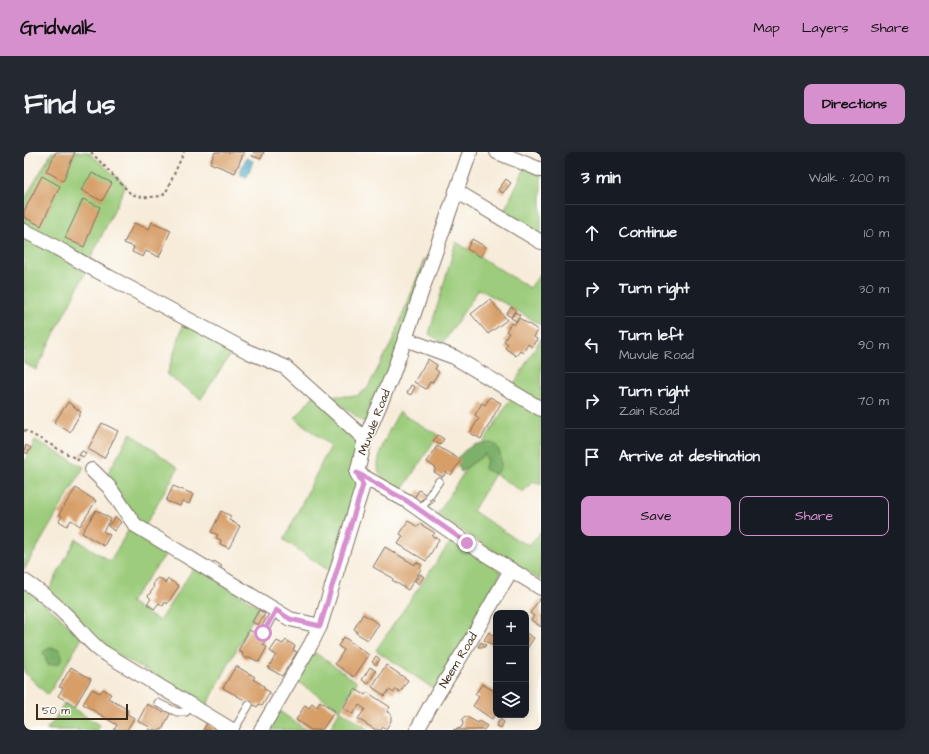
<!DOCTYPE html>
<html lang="en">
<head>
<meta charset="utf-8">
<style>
	body { margin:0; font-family:"Architects Daughter",sans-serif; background:#242831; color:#f1f3f6 }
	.controls { position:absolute; right:12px; bottom:12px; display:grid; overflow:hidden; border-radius:8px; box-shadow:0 2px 10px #0003 }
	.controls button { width:36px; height:36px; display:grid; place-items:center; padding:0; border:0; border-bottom:1px solid #363941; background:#171b24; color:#f1f3f6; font:20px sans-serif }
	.scale { position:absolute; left:12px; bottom:10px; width:92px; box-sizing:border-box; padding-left:4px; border:2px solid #3b2a1e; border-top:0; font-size:11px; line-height:14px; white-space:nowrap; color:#3b2a1e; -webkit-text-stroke:3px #fdfcf7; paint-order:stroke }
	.stop { position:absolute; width:12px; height:12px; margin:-9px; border:3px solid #d690ce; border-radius:50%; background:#fff }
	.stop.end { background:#d690ce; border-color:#fff; box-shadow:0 1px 4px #0008 }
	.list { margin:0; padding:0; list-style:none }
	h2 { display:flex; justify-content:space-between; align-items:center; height:52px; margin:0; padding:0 16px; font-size:17px }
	h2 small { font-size:13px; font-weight:400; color:#9ea1a6 }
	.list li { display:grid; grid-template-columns:26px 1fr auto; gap:12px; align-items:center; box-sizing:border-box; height:56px; padding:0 16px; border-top:1px solid #363941 }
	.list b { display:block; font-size:15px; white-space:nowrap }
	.list p { margin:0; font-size:13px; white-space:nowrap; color:#9ea1a6 }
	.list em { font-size:13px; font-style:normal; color:#9ea1a6 }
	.actions { display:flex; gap:8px; padding:12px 16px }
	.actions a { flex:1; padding:9px 0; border:1px solid #d690ce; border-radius:8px; text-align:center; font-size:14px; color:#d690ce }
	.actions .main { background:#d690ce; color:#111 }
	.icon { flex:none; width:22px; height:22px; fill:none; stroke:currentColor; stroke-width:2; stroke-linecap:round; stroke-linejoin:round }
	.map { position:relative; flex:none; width:517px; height:578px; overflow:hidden; border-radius:8px }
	header { display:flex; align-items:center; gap:24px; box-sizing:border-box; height:56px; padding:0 20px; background:#d690ce; color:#111 }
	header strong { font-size:19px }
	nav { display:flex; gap:22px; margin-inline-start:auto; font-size:14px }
	.intro { display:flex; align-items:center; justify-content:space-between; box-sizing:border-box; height:96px; padding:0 24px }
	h1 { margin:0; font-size:28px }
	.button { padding:10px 18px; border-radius:8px; background:#d690ce; color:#111; font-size:14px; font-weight:700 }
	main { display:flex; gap:24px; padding:0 24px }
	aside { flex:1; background:#171b24; border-radius:8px; box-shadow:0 2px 10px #0003 }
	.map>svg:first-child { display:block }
	.green { fill:#9ccc7b; stroke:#6c7b4c }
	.forest { fill:#7db06b; stroke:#5c6d44 }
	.water { fill:#48a9c7; stroke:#426a72 }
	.building { fill:#d79e67 }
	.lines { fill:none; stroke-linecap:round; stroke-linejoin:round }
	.lane-casing { stroke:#7d6e60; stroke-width:9 }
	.street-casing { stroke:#7d6e60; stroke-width:16 }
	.path { stroke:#7d6e60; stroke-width:2; stroke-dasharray:3 3; stroke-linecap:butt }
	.lane { stroke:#fff; stroke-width:7 }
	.street { stroke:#fff; stroke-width:14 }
	.route { stroke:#d690ce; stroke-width:5 }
	.labels { text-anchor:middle; stroke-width:3; stroke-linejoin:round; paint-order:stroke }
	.street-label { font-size:12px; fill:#3b2a1e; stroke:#fdfcf7 }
</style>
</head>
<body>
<header>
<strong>Gridwalk</strong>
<nav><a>Map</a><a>Layers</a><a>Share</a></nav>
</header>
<div class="intro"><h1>Find us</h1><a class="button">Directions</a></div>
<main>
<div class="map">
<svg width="517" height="578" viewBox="0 0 517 578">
	<rect width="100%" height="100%" fill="#fdfcf7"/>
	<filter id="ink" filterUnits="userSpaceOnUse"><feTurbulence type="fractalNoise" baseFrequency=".025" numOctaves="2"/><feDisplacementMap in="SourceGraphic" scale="8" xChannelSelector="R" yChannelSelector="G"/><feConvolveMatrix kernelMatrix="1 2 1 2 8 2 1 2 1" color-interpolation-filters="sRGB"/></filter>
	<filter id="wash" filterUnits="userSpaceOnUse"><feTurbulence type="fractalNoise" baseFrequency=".012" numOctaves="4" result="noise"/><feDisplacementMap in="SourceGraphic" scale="16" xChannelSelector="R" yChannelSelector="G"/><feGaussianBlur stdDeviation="0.9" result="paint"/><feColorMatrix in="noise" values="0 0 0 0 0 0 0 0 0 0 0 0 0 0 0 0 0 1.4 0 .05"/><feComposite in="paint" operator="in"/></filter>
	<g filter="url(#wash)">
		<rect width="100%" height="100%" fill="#f7ecda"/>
		<g class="green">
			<polygon points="28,0 64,0 102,33 64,112 0,77 0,48"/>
			<polygon points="502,14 517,21 517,84 480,59"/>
			<polygon points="0,84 24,95 61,121 12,218 0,211"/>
			<polygon points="432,90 506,136 517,121 517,173 487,155 455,137 419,191 405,182"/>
			<polygon points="401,106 382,198 346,275 306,244 332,244 343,237 368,190"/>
			<polygon points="160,170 210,197 177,247 143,223"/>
			<polygon points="517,186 517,252 488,235"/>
			<polygon points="290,243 335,277 341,299 342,318 307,420 260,388 306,294 271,266"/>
			<polygon points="488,244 517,261 517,333 509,329 499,340 471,322 449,359 495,389 505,393 517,380 516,428 413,363 444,314 462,301 463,309 471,322 459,291"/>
			<path d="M375 260 414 283 378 338C372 334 362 329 357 324 346 311 368 273 375 260Z"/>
			<polygon points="107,281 154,316 121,374 113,367 82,324"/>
			<polygon points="11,289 60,315 0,418 0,311"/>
			<polygon points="107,374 145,398 106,450 135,469 171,414 235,455 182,555 140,528 85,498 64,480 56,468 25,438 52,387 86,409"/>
			<polygon points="429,386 477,420 432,505 410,537 352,498"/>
			<polygon points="0,432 58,486 24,543 0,520"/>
			<polygon points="290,500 333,530 316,558 345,578 305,578 316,558 271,528"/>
			<polygon points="40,551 76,573 74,578 22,578 30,569"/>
			<polygon points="254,558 282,578 242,578"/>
		</g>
		<g class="forest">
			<path d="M468 290C477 297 477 305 477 316L471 322 460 317 463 309 461 302 437 320 432 308C443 294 451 291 468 290Z"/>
			<polygon points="26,496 36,498 38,506 35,512 24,513 19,500"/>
		</g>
		<polygon class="water" points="222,6 229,9 223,25 215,22"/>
		<g id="blocks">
			<g class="building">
				<polygon points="32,0 51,0 39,29 22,19"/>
				<polygon points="191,0 220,0 211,21 186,11"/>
				<polygon points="230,0 240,0 237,7 228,4"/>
				<polygon points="68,21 88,31 78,49 57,38"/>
				<polygon points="18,24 36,34 17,74 0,65 0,59"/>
				<polygon points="482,27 487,31 479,41 474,38"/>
				<polygon points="59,47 76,55 60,95 41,86"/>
				<polygon points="128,70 147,78 135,105 122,99 119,105 108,100 110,95 100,91 110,71 125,77"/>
				<polygon points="448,87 462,95 457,105 443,97"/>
				<polygon points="466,147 483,168 464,182 447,162"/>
				<polygon points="487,155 492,157 487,165 482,162"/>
				<polygon points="491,160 496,163 492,169 487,166"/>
				<polygon points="495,166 514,178 510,185 513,187 508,195 504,192 499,201 496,199 492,204 481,196 484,192 480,189 485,181 482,179 487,171 490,173"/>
				<polygon points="404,207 413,213 411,217 415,220 408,231 406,230 402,237 390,230"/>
				<polygon points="387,233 391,235 387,243 383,241"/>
				<polygon points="466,245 477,251 457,287 446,281 455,266 451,263 458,251 461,253"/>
				<polygon points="44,250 57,260 46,280 30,271"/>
				<polygon points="78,271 94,279 80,306 64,297"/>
				<polygon points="414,283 420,287 416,293 409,289"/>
				<polygon points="2,293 7,296 3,302 0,299"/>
				<polygon points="413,294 437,308 427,323 422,320 419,325 410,320 412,316 403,310"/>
				<polygon points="58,299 62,301 60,305 55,303"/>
				<polygon points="149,334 169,342 165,352 158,349 156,354 142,349"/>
				<polygon points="52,336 72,349 56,374 47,368 43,374 35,369 38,364 35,362"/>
				<polygon points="395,338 410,348 406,353 398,347 396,350 390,346"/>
				<polygon points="72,358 87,367 79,379 86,383 80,394 58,381"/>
				<polygon points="197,359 207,364 205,368 216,374 205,396 196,392 197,388 192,386 194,383 187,380"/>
				<polygon points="92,365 97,370 90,379 84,374"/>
				<polygon points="384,369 394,375 396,372 411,381 408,384 415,388 402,409 374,392 379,384 376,382"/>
				<polygon points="361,395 391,413 392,410 398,413 396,416 397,417 384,438 368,428 369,426 349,415"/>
				<polygon points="190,409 198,414 196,417 188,413"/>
				<polygon points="396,422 400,425 395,432 391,429"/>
				<polygon points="134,426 139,428 141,432 144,427 155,434 143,452 141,450 139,454 135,451 130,457 123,452 127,447 124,444 129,437 130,429"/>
				<polygon points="517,445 517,475 507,468 510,464 506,461"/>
				<polygon points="235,458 241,462 234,473 228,470"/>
				<polygon points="339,462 355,472 344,488 332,481 333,479 330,477"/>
				<polygon points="225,478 237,484 236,487 241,489 239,493 243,495 235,510 225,505 223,507 218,504 219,501 214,499"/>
				<polygon points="465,480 472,485 472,491 470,494 460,488"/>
				<polygon points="502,481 510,486 502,498"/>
				<polygon points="320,485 345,503 330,525 311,512 320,498 314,494"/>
				<polygon points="262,488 271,494 269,498 273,500 258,524 244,516 252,503 246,499 253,489 259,492"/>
				<polygon points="457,490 462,493 460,495 454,495"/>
				<polygon points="352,504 356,507 352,513 348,510"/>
				<polygon points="362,513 384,528 376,540 372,537 370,541 365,538 361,544 348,535"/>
				<polygon points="212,514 231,525 229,527 240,534 240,537 246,540 238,554 235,552 233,555 199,536"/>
				<polygon points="47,515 67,527 51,554 34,544 39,536 35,535"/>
				<polygon points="346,515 352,519 344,532 338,528"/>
				<polygon points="458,532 472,540 472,561 468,567 449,554 455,545 451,542"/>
				<polygon points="68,537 76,541 79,537 87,542 84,546 104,558 103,562 110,566 103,578 90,578 93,573 59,552"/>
				<polygon points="331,537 341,543 343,540 366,555 363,560 367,562 367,569 362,577 359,575 357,578 352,578 334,567 341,557 335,553 329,562 319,556"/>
				<polygon points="296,549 311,559 298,578 287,578 272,568 281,553 285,556 288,551 293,555"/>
				<polygon points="123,552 139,560 141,557 147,560 138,578 124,578 126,575 114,569"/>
				<polygon points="441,564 454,571 455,569 463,574 460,578 429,578 437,576 439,572 438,567"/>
				<polygon points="476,567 480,570 477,576 472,574"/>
				<polygon points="183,571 194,578 179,578"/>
			</g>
		</g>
	</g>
	<g filter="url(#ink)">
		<use href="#blocks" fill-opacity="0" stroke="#7d6e60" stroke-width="1"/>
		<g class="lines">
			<g class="lane-casing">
				<g id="lane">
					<polyline points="405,344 415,329"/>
					<polyline points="396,358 402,350"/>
					<polyline points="239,481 252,458"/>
					<polyline points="134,551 153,560 162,560 167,554"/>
					<polyline points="210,578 225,553"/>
				</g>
			</g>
			<g class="street-casing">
				<g id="street">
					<polyline points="473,0 517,18"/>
					<polyline points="432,39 517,90"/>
					<path d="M0 79C30 92 56 111 85 125L225 200 261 215 341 287"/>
					<polyline points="381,187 430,205 517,257"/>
					<polyline points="68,318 85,335 111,373 266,467 296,474"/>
					<polyline points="333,321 383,349 443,391 517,436"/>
					<path d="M0 429C16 439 30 451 44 465 55 476 64 489 77 499L208 578"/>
					<polyline points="237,578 287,492 296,474 339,333 333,321 341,287 368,224 381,187 446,0"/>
					<polyline points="393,578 408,551 445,491 487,418"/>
				</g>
			</g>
			<g class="path">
				<path d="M67 0 106 41C116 47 127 45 138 44L142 40 160 0"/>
				<polyline points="0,278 58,310"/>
			</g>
			<use href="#lane" class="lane"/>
			<use href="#street" class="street"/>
		</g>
	</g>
	<g class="lines" filter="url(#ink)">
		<polyline class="route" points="239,481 252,458 266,467 296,474 339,333 333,321 383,349 443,391"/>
	</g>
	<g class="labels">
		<g class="street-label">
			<text transform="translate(350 270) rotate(-69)" y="4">Muvule Road</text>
			<text transform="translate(434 508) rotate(-59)" y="4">Neem Road</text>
		</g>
	</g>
</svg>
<div class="controls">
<button>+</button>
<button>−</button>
<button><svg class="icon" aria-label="layers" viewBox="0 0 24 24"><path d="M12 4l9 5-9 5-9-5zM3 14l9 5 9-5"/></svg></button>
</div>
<div class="scale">50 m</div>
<div class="stop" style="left:239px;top:481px"></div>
<div class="stop end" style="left:443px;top:391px"></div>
</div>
<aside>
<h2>3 min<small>Walk · 200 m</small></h2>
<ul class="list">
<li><svg class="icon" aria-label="ahead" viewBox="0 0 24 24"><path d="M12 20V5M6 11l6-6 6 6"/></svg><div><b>Continue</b></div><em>10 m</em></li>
<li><svg class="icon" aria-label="right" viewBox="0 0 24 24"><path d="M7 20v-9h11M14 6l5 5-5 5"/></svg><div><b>Turn right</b></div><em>30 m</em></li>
<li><svg class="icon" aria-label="left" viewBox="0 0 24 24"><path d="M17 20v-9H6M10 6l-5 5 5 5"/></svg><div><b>Turn left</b><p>Muvule Road</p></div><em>90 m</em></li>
<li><svg class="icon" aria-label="right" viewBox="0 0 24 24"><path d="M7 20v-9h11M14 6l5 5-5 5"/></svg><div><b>Turn right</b><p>Zain Road</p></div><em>70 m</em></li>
<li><svg class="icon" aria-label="arrive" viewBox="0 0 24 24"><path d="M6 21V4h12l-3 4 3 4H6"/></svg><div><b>Arrive at destination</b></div></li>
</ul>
<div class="actions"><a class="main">Save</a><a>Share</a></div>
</aside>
</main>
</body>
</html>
